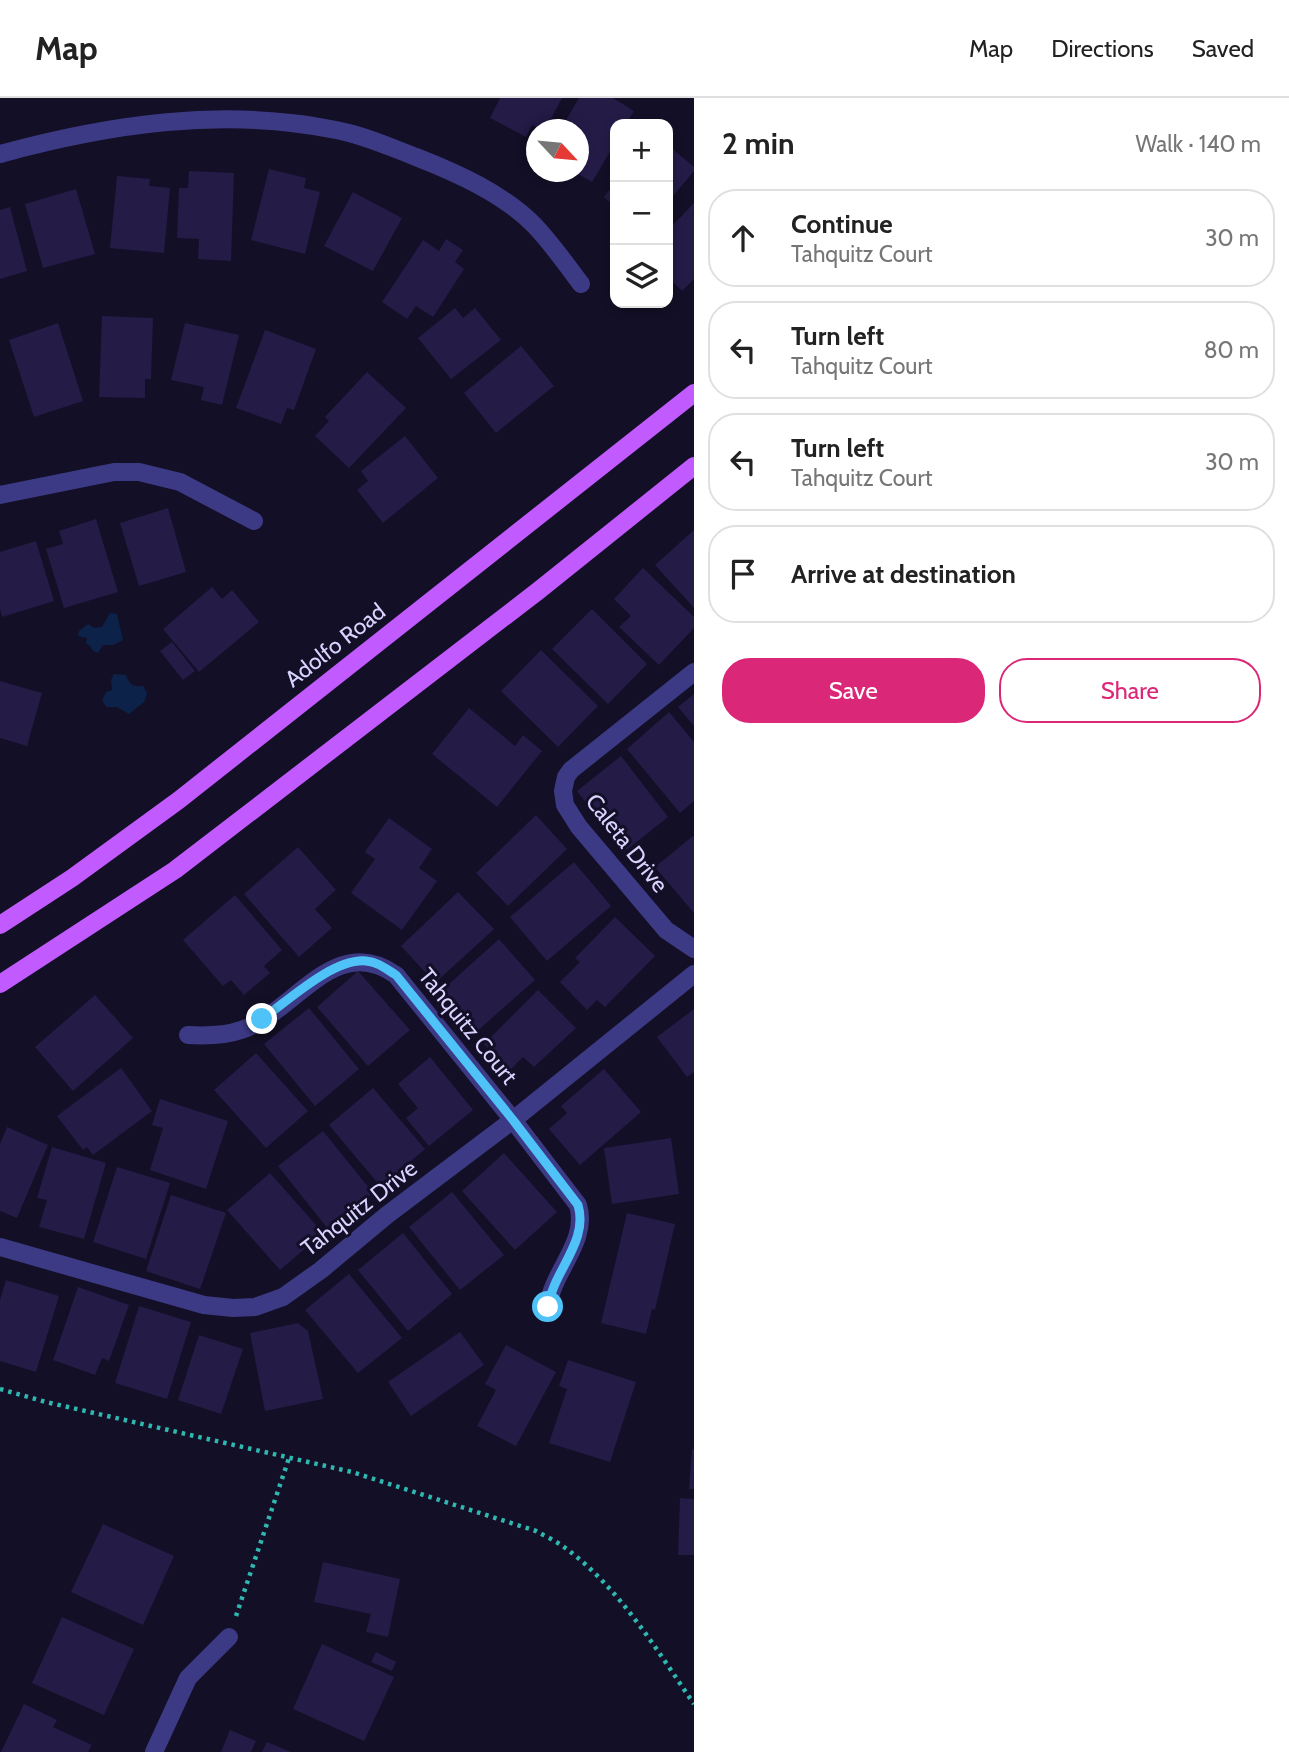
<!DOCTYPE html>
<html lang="en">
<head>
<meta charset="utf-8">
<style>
	body { margin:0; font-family:Cabin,sans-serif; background:#f6f6f6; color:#222 }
	.controls { position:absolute; right:21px; top:21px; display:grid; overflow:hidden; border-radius:14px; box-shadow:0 4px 10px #0003 }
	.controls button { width:63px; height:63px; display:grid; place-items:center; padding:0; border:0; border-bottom:2px solid #e0e0e0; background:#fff; color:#222; font:35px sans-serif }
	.compass { position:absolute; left:526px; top:21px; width:63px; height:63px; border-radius:50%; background:#fff; box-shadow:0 4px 10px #0003; rotate:116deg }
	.stop { position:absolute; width:21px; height:21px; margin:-16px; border:5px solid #4fc3f7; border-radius:50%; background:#fff }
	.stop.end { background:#4fc3f7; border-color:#fff; box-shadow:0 2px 7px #0008 }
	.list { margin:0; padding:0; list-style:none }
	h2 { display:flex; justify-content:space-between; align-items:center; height:91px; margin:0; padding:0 28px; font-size:30px }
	h2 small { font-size:23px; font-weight:400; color:#767676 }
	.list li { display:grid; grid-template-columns:46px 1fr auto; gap:21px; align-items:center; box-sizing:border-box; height:98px; margin:0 14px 14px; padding:0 14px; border:2px solid #e0e0e0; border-radius:28px }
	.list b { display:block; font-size:26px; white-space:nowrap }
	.list p { margin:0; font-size:23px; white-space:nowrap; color:#767676 }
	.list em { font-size:23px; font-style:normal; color:#767676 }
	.actions { display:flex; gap:14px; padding:21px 28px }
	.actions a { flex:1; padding:16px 0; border:2px solid #db2777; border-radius:28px; text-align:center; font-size:24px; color:#db2777 }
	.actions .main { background:#db2777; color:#fff }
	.icon { flex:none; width:38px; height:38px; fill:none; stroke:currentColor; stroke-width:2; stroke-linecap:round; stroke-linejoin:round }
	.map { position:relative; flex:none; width:694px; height:1654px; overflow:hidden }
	header { display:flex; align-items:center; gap:42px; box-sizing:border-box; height:98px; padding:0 35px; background:#fff; border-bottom:2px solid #e0e0e0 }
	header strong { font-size:33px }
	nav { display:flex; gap:38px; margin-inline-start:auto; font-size:24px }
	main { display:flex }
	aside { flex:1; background:#fff }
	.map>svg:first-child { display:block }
	.water { fill:#0c2248 }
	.building { fill:#241b47 }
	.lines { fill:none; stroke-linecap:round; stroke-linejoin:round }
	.path { stroke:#2fb8b0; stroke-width:4.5; stroke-dasharray:3.5 5; stroke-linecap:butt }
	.minor { stroke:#3d3a85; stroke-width:18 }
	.major { stroke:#c25bff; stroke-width:18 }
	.route { stroke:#4fc3f7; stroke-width:9 }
	.labels { text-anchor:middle; stroke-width:6; stroke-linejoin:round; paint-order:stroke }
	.street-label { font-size:23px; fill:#d9d4ff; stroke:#130f26 }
</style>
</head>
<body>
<header>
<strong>Map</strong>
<nav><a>Map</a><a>Directions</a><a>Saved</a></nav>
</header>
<main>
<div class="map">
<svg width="694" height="1654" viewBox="0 0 694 1654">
	<rect width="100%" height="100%" fill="#130f26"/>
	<g class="water">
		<polygon points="110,515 117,516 123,542 113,547 103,547 98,555 92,552 91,549 86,545 87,540 78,538 79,533 88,526 94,530 102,529"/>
		<path d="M114 576 126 577C130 587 132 589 143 588L147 595 145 603 129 616 117 609H106L102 602 106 594 112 592 111 582Z"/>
	</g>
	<g class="building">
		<polygon points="500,0 562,0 545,32 532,27 526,39 490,20"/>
		<polygon points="579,0 613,0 634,13 626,26 615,26 615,45 592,84 575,74 578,74 578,32 560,32"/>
		<polygon points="668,47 694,69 694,73 668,104"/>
		<polygon points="269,71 306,80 304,90 320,94 305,156 251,142"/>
		<polygon points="189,73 234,75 231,163 198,161 199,141 177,140 179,90 188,90"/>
		<polygon points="117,78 150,81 149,88 170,90 164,155 110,150"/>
		<polygon points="615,85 615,109 604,99"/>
		<polygon points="76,91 95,156 43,170 25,106"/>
		<polygon points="353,94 402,120 373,173 324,148"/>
		<polygon points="694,105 694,181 682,193 668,179 668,132"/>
		<polygon points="10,109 27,173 0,181 0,112"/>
		<polygon points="446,141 463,152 455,164 464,171 433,219 416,208 407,221 382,204 423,142 439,153"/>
		<polygon points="455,210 463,220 475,210 501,242 451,281 418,240"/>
		<polygon points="102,218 153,220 151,281 145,281 145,300 99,299"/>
		<polygon points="58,225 83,303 34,319 9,242"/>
		<polygon points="185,225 239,237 222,307 201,302 204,289 171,282"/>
		<polygon points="265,232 316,251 294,312 287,310 281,326 236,310"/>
		<polygon points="521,248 554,288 496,335 464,295"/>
		<polygon points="367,274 406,310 349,370 315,338 329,323 325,319"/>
		<polygon points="405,338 438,380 383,425 357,392 368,383 361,373"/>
		<polygon points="168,410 186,474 139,488 120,425"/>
		<polygon points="96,421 118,494 64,510 46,451 63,446 59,433"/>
		<polygon points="694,432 694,510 655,467"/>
		<polygon points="36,443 54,503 2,519 0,511 0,454"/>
		<polygon points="643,470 694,519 694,530 659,567 619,529 631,518 614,501"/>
		<polygon points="212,489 222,501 232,492 259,524 199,574 163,531"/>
		<polygon points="592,511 647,566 608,606 552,551"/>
		<polygon points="172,544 195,573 183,582 160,553"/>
		<polygon points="541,552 598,608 558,649 501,593"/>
		<polygon points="0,583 42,595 27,648 0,640"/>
		<polygon points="694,596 694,628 678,609"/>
		<polygon points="469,610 515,648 523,637 542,653 497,709 432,656"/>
		<polygon points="669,614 694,644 694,703 680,715 627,651"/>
		<polygon points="621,658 668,719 624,754 577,693"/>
		<polygon points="536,717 567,751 508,808 476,775"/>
		<polygon points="389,720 432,751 419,770 437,783 402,832 351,795 375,761 365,754"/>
		<polygon points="693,738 694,739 694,815 655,769"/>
		<polygon points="298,749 336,792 315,811 332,830 299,859 244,796"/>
		<polygon points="574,764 611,808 547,863 510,819"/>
		<polygon points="458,794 494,831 435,885 401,848"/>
		<polygon points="235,797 282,852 264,868 270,875 244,897 231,882 223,888 183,842"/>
		<polygon points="615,819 655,858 605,909 597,902 587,912 560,884 580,864 575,860"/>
		<polygon points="499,841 535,882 475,935 439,895"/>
		<polygon points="358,873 410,932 368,968 317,909"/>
		<polygon points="538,892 576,930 534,969 523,959 510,972 484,946"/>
		<polygon points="95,897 133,940 73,993 35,949"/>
		<polygon points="309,910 359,971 315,1008 264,946"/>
		<polygon points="694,911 694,974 687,979 657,939"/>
		<polygon points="256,955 308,1013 266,1050 214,992"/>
		<polygon points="430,959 473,1012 429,1048 406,1020 418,1010 398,986"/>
		<polygon points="121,970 152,1013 93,1057 87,1049 83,1052 57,1018"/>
		<polygon points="604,971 641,1014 580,1067 549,1031 567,1015 561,1008"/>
		<polygon points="373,990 425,1051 381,1089 329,1027"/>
		<polygon points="160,1001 228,1023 206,1091 150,1072 163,1030 152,1027"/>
		<polygon points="7,1029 48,1047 17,1120 0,1113 0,1046"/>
		<polygon points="323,1033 373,1095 328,1131 278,1068"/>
		<polygon points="671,1040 679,1096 612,1106 604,1050"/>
		<polygon points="52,1049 106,1065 84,1141 39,1129 47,1102 37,1100"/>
		<polygon points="504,1055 557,1114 515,1152 462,1093"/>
		<polygon points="117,1069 170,1085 146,1161 93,1144"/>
		<polygon points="270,1075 323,1135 280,1172 227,1112"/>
		<polygon points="452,1094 504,1157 460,1192 409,1129"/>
		<polygon points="171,1097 226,1115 200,1191 146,1173"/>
		<polygon points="627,1115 675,1126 655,1212 652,1211 646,1236 601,1225"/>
		<polygon points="403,1135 452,1196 408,1233 358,1172"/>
		<polygon points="349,1176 402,1240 358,1275 305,1212"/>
		<polygon points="6,1182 59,1198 36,1274 0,1263 0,1202"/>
		<polygon points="78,1189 129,1207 109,1263 102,1260 95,1277 53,1262"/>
		<polygon points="139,1208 191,1224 167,1301 115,1285"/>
		<polygon points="298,1225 308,1233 323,1301 265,1313 250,1235"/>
		<polygon points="460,1234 484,1267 411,1318 388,1284"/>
		<polygon points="199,1237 243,1251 221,1316 178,1302"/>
		<polygon points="506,1247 556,1274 516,1348 477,1328 496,1292 485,1286"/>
		<polygon points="568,1262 636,1284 610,1364 549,1345 567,1291 559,1288"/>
		<polygon points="692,1351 694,1351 694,1391 689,1391"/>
		<polygon points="680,1400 694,1401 694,1457 678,1457"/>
		<polygon points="103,1426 174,1458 143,1527 71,1494"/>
		<polygon points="323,1464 400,1481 388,1539 366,1534 371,1516 314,1504"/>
		<polygon points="62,1519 134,1551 104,1617 32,1585"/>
		<polygon points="322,1546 394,1579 364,1643 293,1611"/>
		<polygon points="376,1554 396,1564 392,1573 371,1564"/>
		<polygon points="24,1606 57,1622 53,1629 92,1647 88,1654 1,1654"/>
		<polygon points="230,1632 256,1643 251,1654 221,1654"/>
		<polygon points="267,1644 291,1654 262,1654"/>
	</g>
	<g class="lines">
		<g class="path">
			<path d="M0 1291 46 1304 352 1374 536 1433C545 1438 556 1443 564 1449 619 1489 656 1551 694 1606"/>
			<polyline points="236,1518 289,1360"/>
		</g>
		<g class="minor">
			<path d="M0 56C110 26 223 9 336 32 363 37 390 49 416 59 457 75 504 96 535 128 552 146 566 166 581 186"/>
			<polyline points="0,397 114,374 139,374 180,384 254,423"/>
			<polyline points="694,574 571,672 566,679 563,693 565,707 579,729 666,832 694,851"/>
			<path d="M188 937C206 938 224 938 241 932 295 915 334 833 396 877L513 1022 578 1107C589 1144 552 1173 548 1209"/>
			<polyline points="0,1149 204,1207 233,1210 255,1209 283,1199 321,1172 387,1117 513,1022 694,876"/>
			<polyline points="154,1654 188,1580 229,1539"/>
		</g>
		<g class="major">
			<polyline points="0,827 72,780 179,702 694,295"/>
			<polyline points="0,886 175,772 538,493 694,368"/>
		</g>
	</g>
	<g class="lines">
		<path class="route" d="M262 921C288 903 333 860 366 863 378 864 386 871 396 877L513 1022 578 1107C589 1144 553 1173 548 1209"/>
	</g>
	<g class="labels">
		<g class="street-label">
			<text transform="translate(335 547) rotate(-38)" y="8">Adolfo Road</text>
			<text transform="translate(627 745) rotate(52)" y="8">Caleta Drive</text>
			<text transform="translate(468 928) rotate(51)" y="8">Tahquitz Court</text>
			<text transform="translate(359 1110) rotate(-38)" y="8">Tahquitz Drive</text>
		</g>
	</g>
</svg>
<div class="controls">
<button>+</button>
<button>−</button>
<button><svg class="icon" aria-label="layers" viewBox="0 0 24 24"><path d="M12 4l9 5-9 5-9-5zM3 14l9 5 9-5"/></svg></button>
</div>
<svg class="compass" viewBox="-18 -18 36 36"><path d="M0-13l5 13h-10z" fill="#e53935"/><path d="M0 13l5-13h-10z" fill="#767676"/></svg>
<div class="stop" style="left:548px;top:1209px"></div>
<div class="stop end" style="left:262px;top:921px"></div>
</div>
<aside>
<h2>2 min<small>Walk · 140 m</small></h2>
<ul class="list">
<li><svg class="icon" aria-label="ahead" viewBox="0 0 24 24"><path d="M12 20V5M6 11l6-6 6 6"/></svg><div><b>Continue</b><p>Tahquitz Court</p></div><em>30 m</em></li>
<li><svg class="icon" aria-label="left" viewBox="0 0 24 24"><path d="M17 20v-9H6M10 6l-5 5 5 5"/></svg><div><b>Turn left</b><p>Tahquitz Court</p></div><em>80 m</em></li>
<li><svg class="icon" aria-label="left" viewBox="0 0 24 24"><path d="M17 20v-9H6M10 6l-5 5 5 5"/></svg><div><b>Turn left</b><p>Tahquitz Court</p></div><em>30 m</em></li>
<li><svg class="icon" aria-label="arrive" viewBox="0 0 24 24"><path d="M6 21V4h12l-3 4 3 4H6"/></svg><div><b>Arrive at destination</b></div></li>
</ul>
<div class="actions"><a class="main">Save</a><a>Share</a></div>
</aside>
</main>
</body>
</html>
